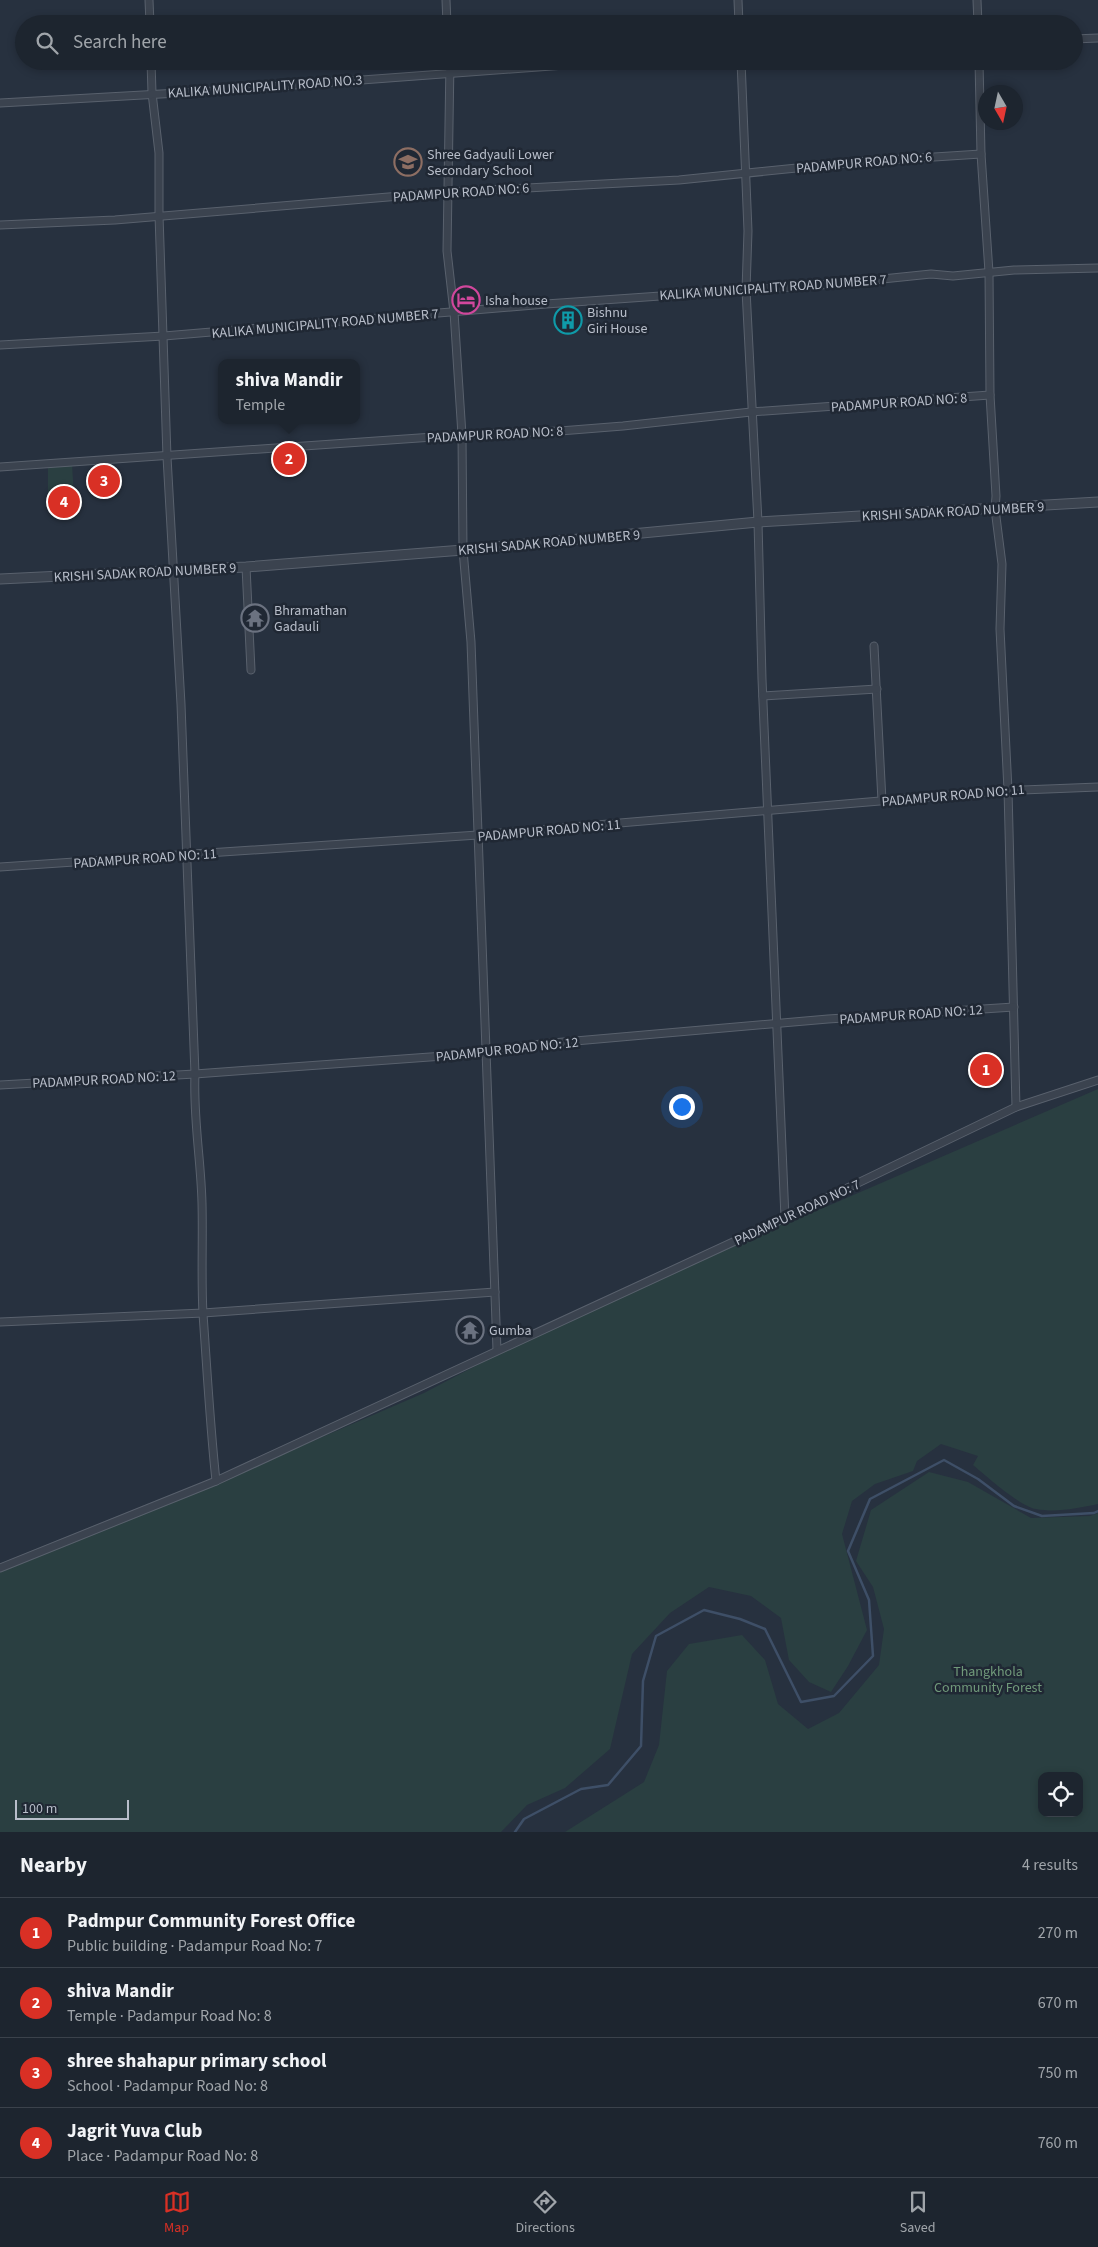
<!DOCTYPE html>
<html lang="en">
<head>
<meta charset="utf-8">
<style>
	body { margin:0; font-family:"Source Sans 3",sans-serif; background:#2a313b; color:#f1f3f6 }
	.controls { position:absolute; right:15px; bottom:15px; display:grid; overflow:hidden; border-radius:10px; box-shadow:0 2px 8px #0003 }
	.controls button { width:45px; height:45px; display:grid; place-items:center; padding:0; border:0; border-bottom:1px solid #3b424b; background:#1d252f; color:#f1f3f6; font:25px sans-serif }
	.compass { position:absolute; left:978px; top:85px; width:45px; height:45px; border-radius:50%; background:#1d252f; box-shadow:0 2px 8px #0003; rotate:171deg }
	.scale { position:absolute; left:15px; bottom:12px; width:114px; box-sizing:border-box; padding-left:5px; border:2px solid #b8beca; border-top:0; font-size:14px; line-height:18px; white-space:nowrap; color:#b8beca; -webkit-text-stroke:4px #202834; paint-order:stroke }
	.you { position:absolute; left:681px; top:1106px; width:18px; height:18px; margin:-12px; border:4px solid #fff; border-radius:50%; background:#1a73e8; box-shadow:0 0 0 8px #1a73e833 }
	.badge { display:grid; place-items:center; width:32px; height:32px; border-radius:50%; background:#d93025; color:#fff; font-size:16px; font-weight:700 }
	.pin { position:absolute; translate:-50% -50%; border:2px solid #fff; box-shadow:0 1px 5px #0006 }
	.popup { position:absolute; left:218px; top:359px; width:142px; height:65px; box-sizing:border-box; display:grid; place-content:center; border-radius:10px; background:#1d252f; filter:drop-shadow(0 1px 4px #0005); font-size:16px; white-space:nowrap; color:#a0a5aa }
	.popup b { font-size:19px; color:#f1f3f6 }
	.popup::after { content:''; position:absolute; left:50%; top:100%; margin-left:-10px; border:10px solid transparent; border-top-color:#1d252f }
	.list { margin:0; padding:0; list-style:none }
	h2 { display:flex; justify-content:space-between; align-items:center; height:65px; margin:0; padding:0 20px; font-size:21px }
	h2 small { font-size:16px; font-weight:400; color:#a0a5aa }
	.list li { display:grid; grid-template-columns:32px 1fr auto; gap:15px; align-items:center; box-sizing:border-box; height:70px; padding:0 20px; border-top:1px solid #3b424b }
	.list b { display:block; font-size:19px; white-space:nowrap }
	.list p { margin:0; font-size:16px; white-space:nowrap; color:#a0a5aa }
	.list em { font-size:16px; font-style:normal; color:#a0a5aa }
	.icon { flex:none; width:28px; height:28px; fill:none; stroke:currentColor; stroke-width:2; stroke-linecap:round; stroke-linejoin:round }
	.map { position:relative; flex:none; width:1098px; height:1832px; overflow:hidden }
	.search { position:absolute; background:#1d252f; box-shadow:0 2px 8px #0003; left:15px; right:15px; top:15px; height:55px; display:flex; align-items:center; gap:12px; box-sizing:border-box; padding:0 18px; border-radius:28px; color:#a0a5aa; font-size:19px }
	.sheet { height:345px; background:#1d252f }
	nav { display:flex; justify-content:space-around; align-items:center; box-sizing:border-box; height:70px; border-top:1px solid #3b424b; background:#1d252f; font-size:14px; color:#a0a5aa }
	nav a { display:grid; justify-items:center; gap:2px }
	nav .on { color:#d93025 }
	.map>svg:first-child { display:block }
	.green { fill:#2a3f41; fill-rule:evenodd }
	.lines { fill:none; stroke-linecap:round; stroke-linejoin:round }
	.stream { stroke:#3e4f67; stroke-width:2.5 }
	.minor-casing { stroke:#59616d; stroke-width:9 }
	.tertiary-casing { stroke:#59616d; stroke-width:11 }
	.minor { stroke:#3b434f; stroke-width:7 }
	.tertiary { stroke:#3b434f; stroke-width:9 }
	.labels { text-anchor:middle; stroke-width:5; stroke-linejoin:round; paint-order:stroke }
	.street-label { font-size:14px; fill:#b8beca; stroke:#202834 }
	.poi-label { font-size:14px; fill:#b8beca; stroke:#202834; text-anchor:start }
	.park-label { font-size:14px; fill:#70997a; stroke:#202834 }
</style>
</head>
<body>
<div class="map">
<svg width="1098" height="1832" viewBox="0 0 1098 1832">
	<rect width="100%" height="100%" fill="#27313f"/>
	<g class="green">
		<polygon points="72,464 74,497 48,498 48,466"/>
		<path d="M1098 1089V1504C1078 1508 1057 1513 1036 1509 1021 1507 986 1476 973 1465L978 1456 941 1444 917 1461 913 1471 875 1484 852 1501 842 1534 867 1630 848 1666 831 1692 809 1682 789 1660 781 1618 751 1596 709 1587 670 1613 632 1654 610 1749 565 1788 527 1805 501 1832H0V1569L202 1489 424 1393 624 1288 835 1203Z"/>
		<path d="M929 1472 968 1482 1031 1518 1090 1516 1098 1513V1832H565L644 1782 659 1745 667 1671 689 1644 742 1635 765 1660 778 1704 808 1729 839 1713 879 1665 884 1629 873 1587 856 1561 871 1510ZM1042 1776H1079V1813H1042Z"/>
	</g>
	<g class="lines">
		<polyline class="stream" points="515,1832 524,1819 581,1789 608,1785 641,1746 643,1681 656,1636 704,1610 740,1619 765,1629 801,1702 834,1696 873,1656 869,1600 848,1551 870,1499 944,1460 978,1479 1014,1506 1042,1516 1094,1513 1098,1511"/>
		<g class="minor-casing">
			<g id="minor">
				<polyline points="149,0 150,24"/>
				<polyline points="446,0 447,24"/>
				<polyline points="738,0 739,24"/>
				<polyline points="977,0 978,24"/>
				<polyline points="1074,39 1098,38"/>
				<path d="M151 61 152 93 159 153V215L167 457 181 704 195 1074C193 1118 201 1160 202 1203 203 1240 201 1277 203 1314 207 1369 210 1425 216 1481"/>
				<polyline points="450,61 447,251 454,312 462,435 463,550 471,642 497,1350"/>
				<polyline points="741,61 748,231 746,290 758,522 762,679 785,1218"/>
				<polyline points="979,61 981,154 989,272 990,395 996,496 995,509 1002,564 1000,629 1008,790 1016,1107"/>
				<polyline points="0,103 214,91 619,61"/>
				<polyline points="0,225 115,220 448,192 679,180 856,162 981,154"/>
				<polyline points="0,345 164,336 546,304 834,284 931,274 953,276 1014,270 1098,268"/>
				<polyline points="0,467 462,435 560,431 623,426 751,412 990,395"/>
				<polyline points="246,567 251,670"/>
				<polyline points="874,646 882,801"/>
				<polyline points="763,696 877,689"/>
				<polyline points="0,867 478,835 998,791 1098,787"/>
				<polyline points="0,1085 195,1074 485,1053 541,1044 828,1019 1014,1007"/>
				<polyline points="0,1322 203,1313 495,1292"/>
				<polyline points="0,1568 216,1481 785,1218 1016,1107 1098,1080"/>
			</g>
		</g>
		<g class="tertiary-casing">
			<polyline id="tertiary" points="0,579 246,567 463,550 758,522 1098,502"/>
		</g>
		<use href="#minor" class="minor"/>
		<use href="#tertiary" class="tertiary"/>
	</g>
	<defs>
		<g id="school-ring" transform="scale(1.4375)"><circle r="9.5" fill="#202834" stroke="#8d6e63" stroke-width="1.5"/><path d="M0-5L7-2L0 1L-7-2ZM-4 1L0 2.5L4 1V4Q0 6-4 4Z" fill="#8d6e63"/></g>
		<g id="hotel-ring" transform="scale(1.4375)"><circle r="9.5" fill="#202834" stroke="#d1479c" stroke-width="1.5"/><path d="M-6-4.5h1.5V1H6V5H4.5V3h-9V5H-6ZM-4 0a1.8 1.8 0 1 1 3.6 0ZM.5 0V-2.5h3Q6-2.5 6 0Z" fill="#d1479c"/></g>
		<g id="building-ring" transform="scale(1.4375)"><circle r="9.5" fill="#202834" stroke="#0f9aa8" stroke-width="1.5"/><path d="M-4-6H4V6H1V3H-1V6H-4ZM-2.5-4.3h1.7v1.8h-1.7ZM.8-4.3h1.7v1.8H.8ZM-2.5-1h1.7V.8h-1.7ZM.8-1h1.7V.8H.8Z" fill="#0f9aa8"/></g>
		<g id="temple-ring" transform="scale(1.4375)"><circle r="9.5" fill="#202834" stroke="#6b7280" stroke-width="1.5"/><path d="M0-6L5-2H3V0L6.5 2.5H4V6H1.5V3h-3V6H-4V2.5H-6.5L-3 0V-2H-5Z" fill="#6b7280"/></g>
	</defs>
	<g fill-rule="evenodd">
		<use href="#school-ring" x="408" y="162"/>
		<use href="#hotel-ring" x="466" y="300"/>
		<use href="#building-ring" x="568" y="320"/>
		<use href="#temple-ring" x="255" y="618"/>
		<use href="#temple-ring" x="470" y="1330"/>
	</g>
	<g class="labels">
		<g class="street-label">
			<text transform="translate(265 86) rotate(-4)" y="5">KALIKA MUNICIPALITY ROAD NO.3</text>
			<text transform="translate(864 162) rotate(-5)" y="5">PADAMPUR ROAD NO: 6</text>
			<text transform="translate(461 192) rotate(-4)" y="5">PADAMPUR ROAD NO: 6</text>
			<text transform="translate(773 287) rotate(-4)" y="5">KALIKA MUNICIPALITY ROAD NUMBER 7</text>
			<text transform="translate(325 323) rotate(-5)" y="5">KALIKA MUNICIPALITY ROAD NUMBER 7</text>
			<text transform="translate(899 402) rotate(-4)" y="5">PADAMPUR ROAD NO: 8</text>
			<text transform="translate(495 434) rotate(-3)" y="5">PADAMPUR ROAD NO: 8</text>
			<text transform="translate(953 511) rotate(-3)" y="5">KRISHI SADAK ROAD NUMBER 9</text>
			<text transform="translate(549 542) rotate(-5)" y="5">KRISHI SADAK ROAD NUMBER 9</text>
			<text transform="translate(145 572) rotate(-3)" y="5">KRISHI SADAK ROAD NUMBER 9</text>
			<text transform="translate(953 795) rotate(-5)" y="5">PADAMPUR ROAD NO: 11</text>
			<text transform="translate(549 830) rotate(-5)" y="5">PADAMPUR ROAD NO: 11</text>
			<text transform="translate(145 858) rotate(-4)" y="5">PADAMPUR ROAD NO: 11</text>
			<text transform="translate(911 1014) rotate(-4)" y="5">PADAMPUR ROAD NO: 12</text>
			<text transform="translate(507 1049) rotate(-6)" y="5">PADAMPUR ROAD NO: 12</text>
			<text transform="translate(104 1079) rotate(-3)" y="5">PADAMPUR ROAD NO: 12</text>
			<text transform="translate(797 1212) rotate(-25)" y="5">PADAMPUR ROAD NO: 7</text>
		</g>
		<g class="poi-label">
			<text x="427" y="159">Shree Gadyauli Lower<tspan x="427" dy="16">Secondary School</tspan></text>
			<text x="485" y="305">Isha house</text>
			<text x="587" y="317">Bishnu<tspan x="587" dy="16">Giri House</tspan></text>
			<text x="274" y="615">Bhramathan<tspan x="274" dy="16">Gadauli</tspan></text>
			<text x="489" y="1335">Gumba</text>
		</g>
		<g class="park-label">
			<text x="988" y="1676">Thangkhola<tspan x="988" dy="16">Community Forest</tspan></text>
		</g>
	</g>
</svg>
<div class="controls">
<button><svg class="icon" aria-label="locate" viewBox="0 0 24 24"><circle cx="12" cy="12" r="6"/><path d="M12 2v4M12 18v4M2 12h4M18 12h4"/></svg></button>
</div>
<svg class="compass" viewBox="-18 -18 36 36"><path d="M0-13l5 13h-10z" fill="#e53935"/><path d="M0 13l5-13h-10z" fill="#a0a5aa"/></svg>
<div class="scale">100 m</div>
<div class="you"></div>
<div class="pin badge" style="left:986px;top:1070px">1</div>
<div class="pin badge" style="left:289px;top:459px">2</div>
<div class="popup"><b>shiva Mandir</b>Temple</div>
<div class="pin badge" style="left:104px;top:481px">3</div>
<div class="pin badge" style="left:64px;top:502px">4</div>
<div class="search"><svg class="icon" aria-label="search" viewBox="0 0 24 24"><circle cx="10" cy="10" r="6"/><path d="M15 15l6 6"/></svg>Search here</div>
</div>
<section class="sheet">
<h2>Nearby<small>4 results</small></h2>
<ul class="list">
<li><span class="badge">1</span><div><b>Padmpur Community Forest Office</b><p>Public building · Padampur Road No: 7</p></div><em>270 m</em></li>
<li><span class="badge">2</span><div><b>shiva Mandir</b><p>Temple · Padampur Road No: 8</p></div><em>670 m</em></li>
<li><span class="badge">3</span><div><b>shree shahapur primary school</b><p>School · Padampur Road No: 8</p></div><em>750 m</em></li>
<li><span class="badge">4</span><div><b>Jagrit Yuva Club</b><p>Place · Padampur Road No: 8</p></div><em>760 m</em></li>
</ul>
</section>
<nav>
<a class="on"><svg class="icon" aria-label="map" viewBox="0 0 24 24"><path d="M3 6l6-2 6 2 6-2v14l-6 2-6-2-6 2zM9 4v14M15 6v14"/></svg>Map</a>
<a><svg class="icon" aria-label="directions" viewBox="0 0 24 24"><path d="M12 3l9 9-9 9-9-9zM9 14v-3h6M13 9l2 2-2 2"/></svg>Directions</a>
<a><svg class="icon" aria-label="saved" viewBox="0 0 24 24"><path d="M7 4h10v16l-5-4-5 4z"/></svg>Saved</a>
</nav>
</body>
</html>
